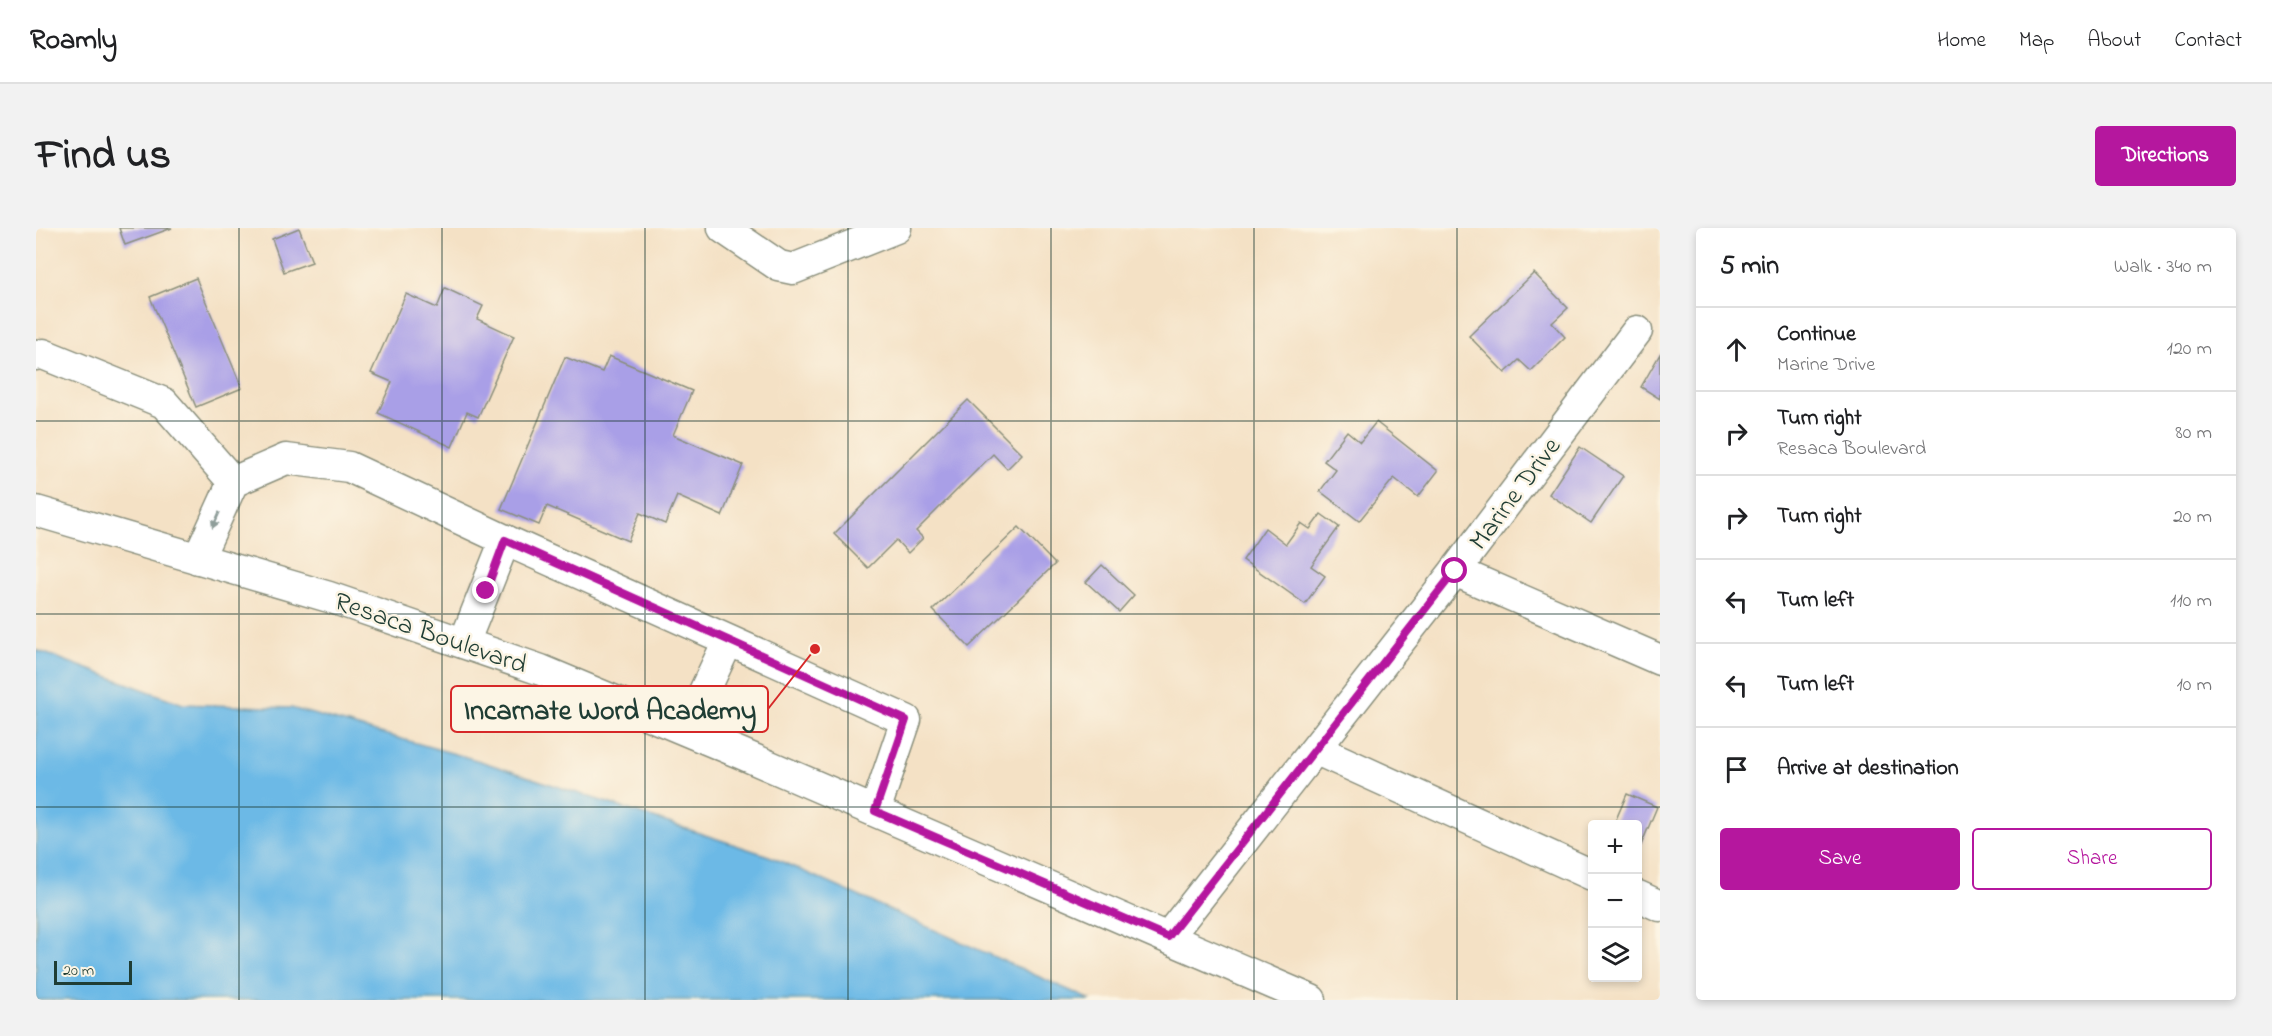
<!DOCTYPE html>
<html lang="en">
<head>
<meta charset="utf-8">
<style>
	body { margin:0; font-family:"Indie Flower",sans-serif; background:#f2f2f2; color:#202124 }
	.controls { position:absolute; right:18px; bottom:18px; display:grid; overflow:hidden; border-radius:6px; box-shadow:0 3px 9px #0003 }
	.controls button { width:54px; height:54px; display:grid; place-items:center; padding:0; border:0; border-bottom:2px solid #e0e0e0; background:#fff; color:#202124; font:30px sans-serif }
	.scale { position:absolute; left:18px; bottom:15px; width:78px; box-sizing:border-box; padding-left:6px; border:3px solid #1f3d34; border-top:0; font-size:16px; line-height:21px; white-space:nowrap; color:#1f3d34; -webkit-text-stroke:4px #fcf5e5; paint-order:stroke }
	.stop { position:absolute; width:18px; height:18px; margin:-14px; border:4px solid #b5179e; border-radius:50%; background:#fff }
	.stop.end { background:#b5179e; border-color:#fff; box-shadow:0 2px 6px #0008 }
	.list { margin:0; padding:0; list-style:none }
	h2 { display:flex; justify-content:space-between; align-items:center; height:78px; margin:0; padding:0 24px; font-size:26px }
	h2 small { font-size:20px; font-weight:400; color:#757577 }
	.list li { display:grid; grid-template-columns:39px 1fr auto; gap:18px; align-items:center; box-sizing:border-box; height:84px; padding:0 24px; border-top:2px solid #e0e0e0 }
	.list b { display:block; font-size:22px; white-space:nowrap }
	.list p { margin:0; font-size:20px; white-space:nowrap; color:#757577 }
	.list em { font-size:20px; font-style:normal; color:#757577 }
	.actions { display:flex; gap:12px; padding:18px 24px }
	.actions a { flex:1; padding:14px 0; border:2px solid #b5179e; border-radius:6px; text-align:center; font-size:21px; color:#b5179e }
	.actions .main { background:#b5179e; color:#fff }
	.icon { flex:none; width:33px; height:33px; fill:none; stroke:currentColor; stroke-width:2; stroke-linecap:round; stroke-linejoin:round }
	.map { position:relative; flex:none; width:1624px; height:772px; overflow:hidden; border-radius:6px }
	header { display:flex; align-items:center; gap:36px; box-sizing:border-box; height:84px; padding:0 30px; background:#fff; border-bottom:2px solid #e0e0e0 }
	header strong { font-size:28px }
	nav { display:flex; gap:33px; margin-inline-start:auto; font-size:21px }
	.intro { display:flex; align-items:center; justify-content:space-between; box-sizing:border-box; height:144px; padding:0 36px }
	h1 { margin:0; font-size:42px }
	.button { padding:15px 27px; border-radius:6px; background:#b5179e; color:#fff; font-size:21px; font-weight:700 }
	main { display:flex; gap:36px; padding:0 36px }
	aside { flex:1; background:#fff; border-radius:6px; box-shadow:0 3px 9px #0003 }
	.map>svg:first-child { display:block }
	.water { fill:#6cb9e6; stroke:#467b8d; stroke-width:1.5 }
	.building { fill:#a99fe7 }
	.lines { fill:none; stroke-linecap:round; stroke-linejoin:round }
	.minor-casing { stroke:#8a8f7c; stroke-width:33 }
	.minor { stroke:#fff; stroke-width:30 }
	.oneway { fill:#8f9e9a }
	.route { stroke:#b5179e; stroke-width:8 }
	.grid { fill:none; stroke:#1f3d34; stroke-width:1.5; stroke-opacity:0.55 }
	.labels { text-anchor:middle; stroke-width:5; stroke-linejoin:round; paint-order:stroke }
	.street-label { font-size:27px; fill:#1f3d34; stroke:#fcf5e5 }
	.leader { fill:none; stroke:#d62828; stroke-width:2 }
	.callout-dot { fill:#d62828; stroke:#fcf5e5; stroke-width:2 }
	.callout { fill:#fcf5e5; stroke:#d62828; stroke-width:2 }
	.callout-label { font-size:28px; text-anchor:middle; font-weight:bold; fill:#1f3d34 }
</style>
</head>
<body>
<header>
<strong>Roamly</strong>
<nav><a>Home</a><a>Map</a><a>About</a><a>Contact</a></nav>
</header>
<div class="intro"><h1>Find us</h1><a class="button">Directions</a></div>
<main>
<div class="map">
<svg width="1624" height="772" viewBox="0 0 1624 772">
	<rect width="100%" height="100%" fill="#fcf5e5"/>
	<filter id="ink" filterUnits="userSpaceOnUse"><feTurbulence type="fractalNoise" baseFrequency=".0167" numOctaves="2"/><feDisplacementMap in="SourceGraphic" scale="12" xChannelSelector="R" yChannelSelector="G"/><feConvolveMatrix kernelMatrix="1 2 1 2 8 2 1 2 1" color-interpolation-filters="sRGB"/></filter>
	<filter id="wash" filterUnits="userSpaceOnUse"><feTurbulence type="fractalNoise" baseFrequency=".008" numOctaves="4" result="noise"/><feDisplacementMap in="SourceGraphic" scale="24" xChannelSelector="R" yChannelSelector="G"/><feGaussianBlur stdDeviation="1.35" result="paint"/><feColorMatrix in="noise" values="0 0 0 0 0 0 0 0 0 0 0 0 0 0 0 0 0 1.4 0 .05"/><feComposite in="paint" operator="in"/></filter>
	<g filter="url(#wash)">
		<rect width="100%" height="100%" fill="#f4e1c5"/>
		<polygon class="water" points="0,422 147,476 255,480 444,533 733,628 1055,772 0,772"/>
		<g id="blocks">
			<g class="building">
				<polygon points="83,0 136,0 89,17"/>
				<polygon points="263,0 276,34 248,44 236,11"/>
				<polygon points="1498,45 1532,80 1516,95 1529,109 1495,143 1483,132 1469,145 1433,108"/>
				<polygon points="160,50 206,160 160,179 114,69"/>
				<polygon points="409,60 447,78 441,91 478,108 442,189 431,184 416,219 342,185 356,154 335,145 370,66 401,80"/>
				<polygon points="1624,126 1624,171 1605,159"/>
				<polygon points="573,128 656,163 637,207 707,237 686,288 641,268 629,296 604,285 592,313 511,278 503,297 465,281 529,129 566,144"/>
				<polygon points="932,172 986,226 971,241 957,226 880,303 887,310 872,325 860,312 832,340 798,306"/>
				<polygon points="1340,194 1402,243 1382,269 1358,250 1323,293 1284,263 1300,242 1288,233 1311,203 1324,214"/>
				<polygon points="1544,219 1587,248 1555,295 1513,266"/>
				<polygon points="1285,286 1303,299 1275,338 1289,348 1269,376 1207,332 1229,300 1250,316 1265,295 1274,301"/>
				<polygon points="983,299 1019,336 933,419 897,382"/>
				<polygon points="1066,337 1098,367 1083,384 1050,354"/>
				<polygon points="1591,566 1621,579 1605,617 1602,616 1602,596 1578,596"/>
			</g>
		</g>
	</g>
	<g filter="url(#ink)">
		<use href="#blocks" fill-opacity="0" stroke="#8a8f7c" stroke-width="1.5"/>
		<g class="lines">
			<g class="minor-casing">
				<g id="minor">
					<polyline points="687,0 743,38 757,41 860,0"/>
					<polyline points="0,127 7,126 128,175 197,254"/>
					<polyline points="0,283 293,369 505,442 706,526 1275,772"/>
					<polyline points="162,331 197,254 250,231 313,239 469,312 870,492 839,583"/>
					<polyline points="1419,343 1624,432"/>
					<polyline points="428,415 469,312"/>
					<polyline points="650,502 692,413"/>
					<polyline points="1281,522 1556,647"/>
					<polyline points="1602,668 1624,678"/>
					<polyline points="1132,709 1419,343 1601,103"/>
				</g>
			</g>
			<use href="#minor" class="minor"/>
		</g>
		<defs><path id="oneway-solid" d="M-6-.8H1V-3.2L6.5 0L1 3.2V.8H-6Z" transform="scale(1.5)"/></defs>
		<use class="oneway" href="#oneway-solid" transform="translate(180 292) rotate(114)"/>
	</g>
	<g class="lines" filter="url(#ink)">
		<polyline class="route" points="450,363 469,312 870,492 839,583 1132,709 1419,343"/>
	</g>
	<path class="grid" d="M203 0V772M406 0V772M609 0V772M812 0V772M1015 0V772M1218 0V772M1421 0V772M0 193H1624M0 386H1624M0 579H1624"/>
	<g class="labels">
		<g class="street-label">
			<text transform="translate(1478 265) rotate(-53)" y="9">Marine Drive</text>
			<text transform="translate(395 404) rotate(19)" y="9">Resaca Boulevard</text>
		</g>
	</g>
	<path class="leader" d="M779 421L732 481"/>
	<circle class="callout-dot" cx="779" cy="421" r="6"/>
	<rect class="callout" x="415" y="458" width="317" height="46" rx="6"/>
	<g class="callout-label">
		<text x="574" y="491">Incarnate Word Academy</text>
	</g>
</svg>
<div class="controls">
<button>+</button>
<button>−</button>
<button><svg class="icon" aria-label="layers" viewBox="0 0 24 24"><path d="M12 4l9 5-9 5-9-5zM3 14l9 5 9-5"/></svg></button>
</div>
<div class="scale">20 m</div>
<div class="stop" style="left:1419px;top:343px"></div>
<div class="stop end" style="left:450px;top:363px"></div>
</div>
<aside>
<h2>5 min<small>Walk · 340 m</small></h2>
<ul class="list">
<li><svg class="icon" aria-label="ahead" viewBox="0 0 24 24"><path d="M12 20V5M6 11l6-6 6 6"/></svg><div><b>Continue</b><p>Marine Drive</p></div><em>120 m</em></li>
<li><svg class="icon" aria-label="right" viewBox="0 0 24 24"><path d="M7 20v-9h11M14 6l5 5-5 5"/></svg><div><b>Turn right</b><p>Resaca Boulevard</p></div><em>80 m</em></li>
<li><svg class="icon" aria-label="right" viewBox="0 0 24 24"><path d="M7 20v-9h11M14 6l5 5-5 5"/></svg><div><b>Turn right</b></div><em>20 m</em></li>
<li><svg class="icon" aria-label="left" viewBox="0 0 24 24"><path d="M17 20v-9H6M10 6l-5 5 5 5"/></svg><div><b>Turn left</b></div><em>110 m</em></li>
<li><svg class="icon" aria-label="left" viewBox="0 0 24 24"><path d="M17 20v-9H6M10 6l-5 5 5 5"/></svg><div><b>Turn left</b></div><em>10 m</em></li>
<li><svg class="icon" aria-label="arrive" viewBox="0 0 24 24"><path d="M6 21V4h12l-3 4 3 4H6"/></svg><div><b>Arrive at destination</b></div></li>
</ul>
<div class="actions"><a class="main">Save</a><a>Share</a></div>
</aside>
</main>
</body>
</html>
